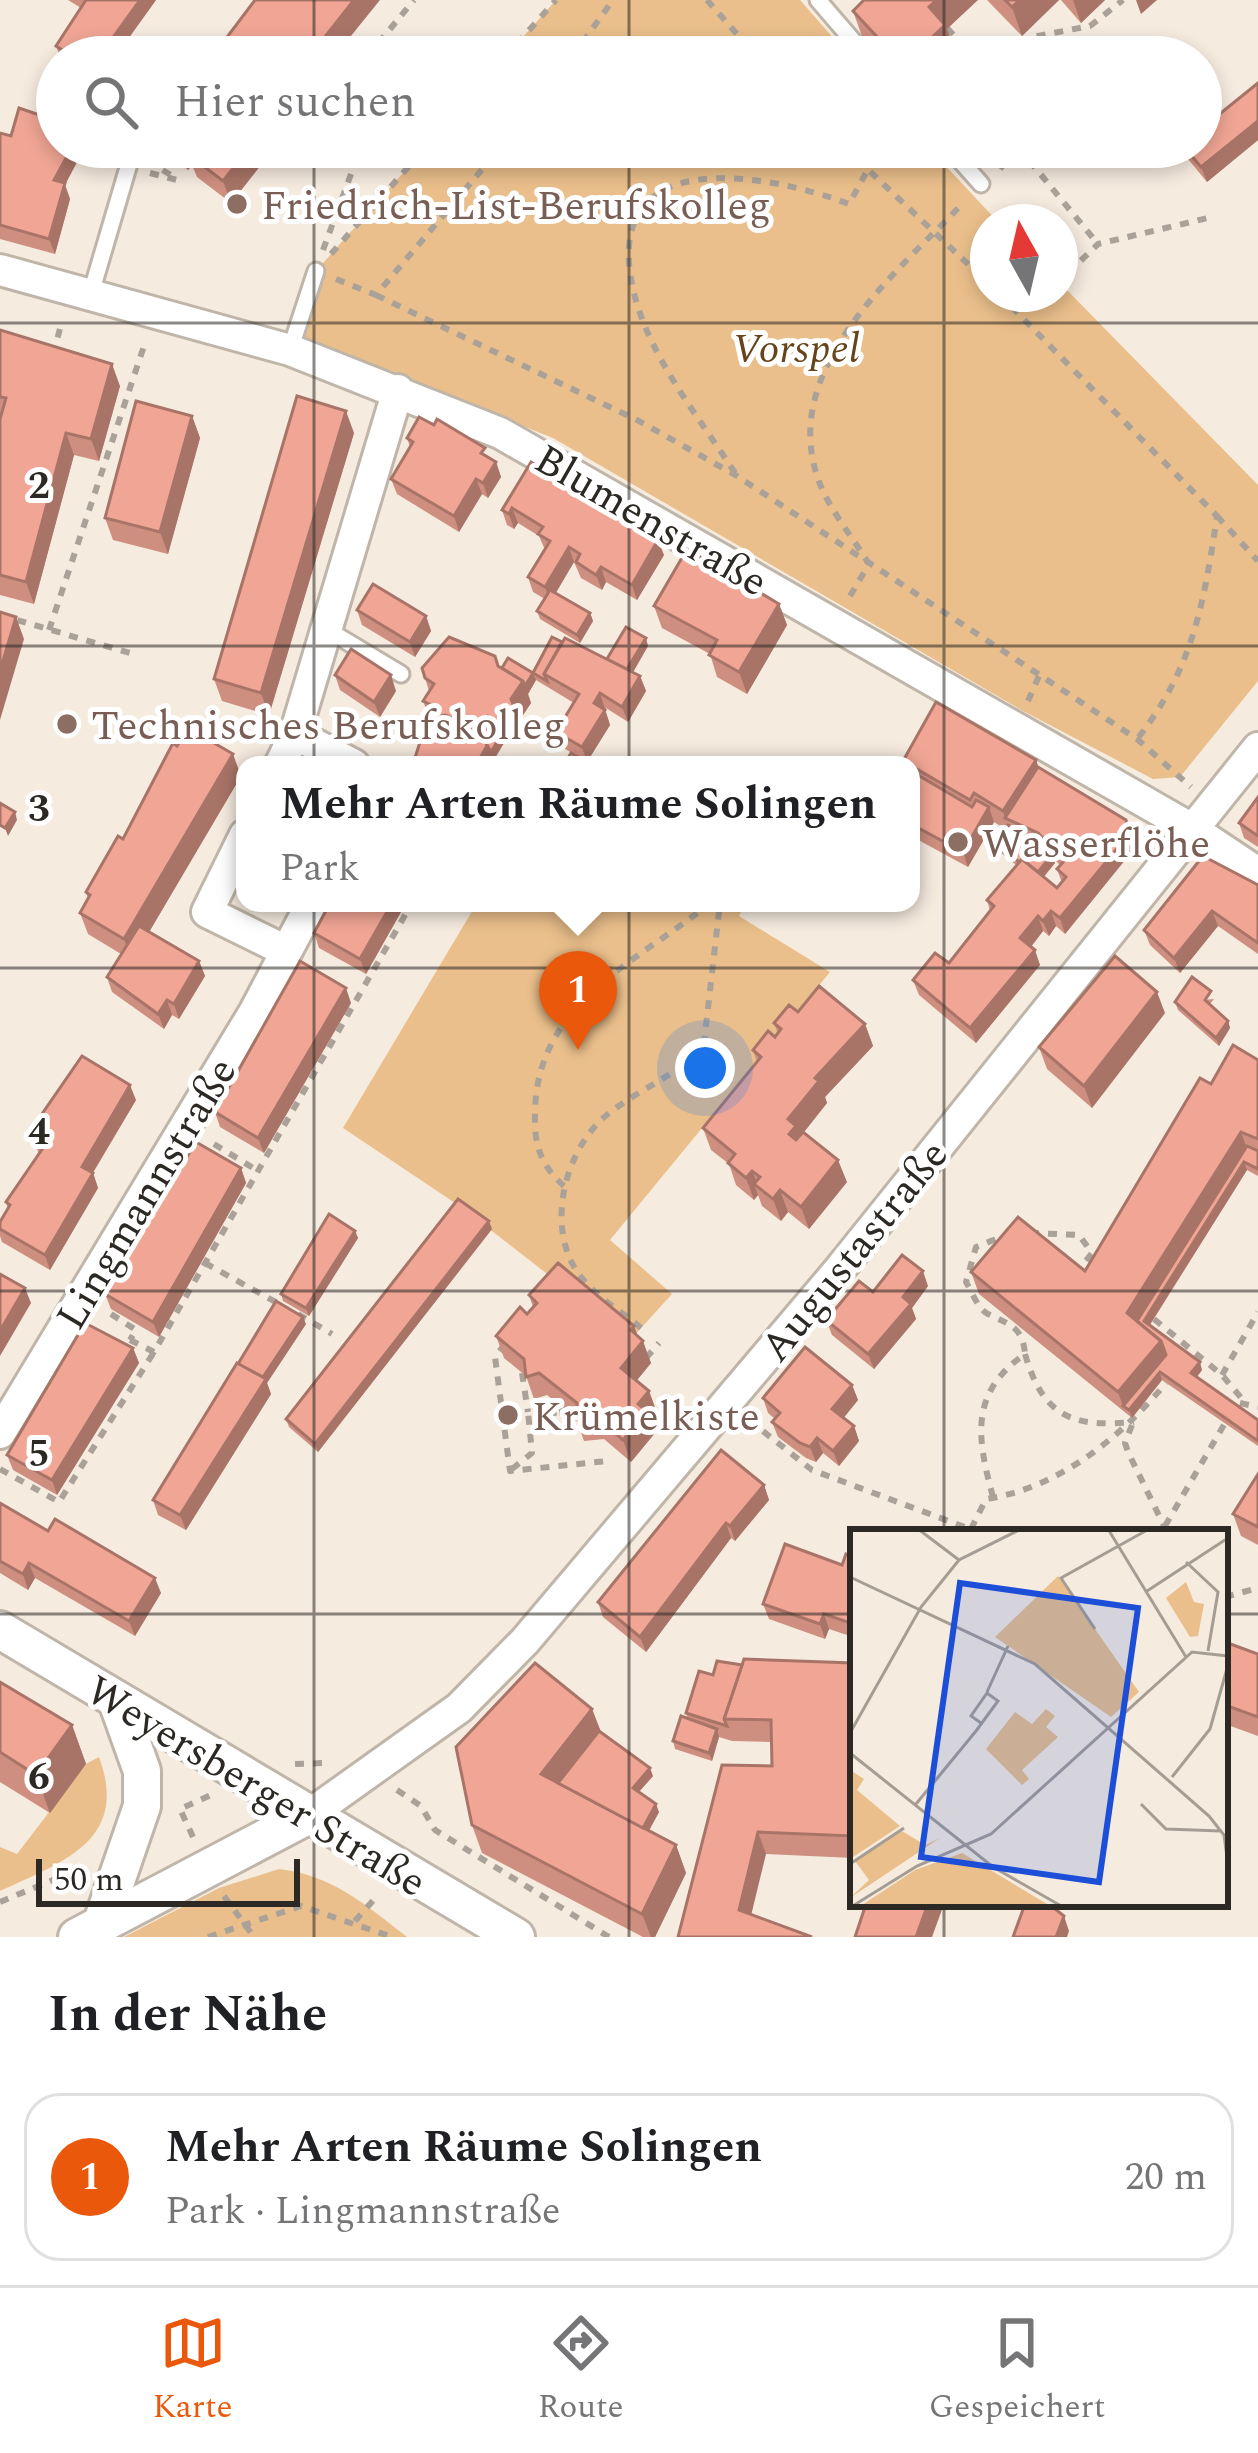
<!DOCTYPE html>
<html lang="de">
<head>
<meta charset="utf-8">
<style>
	body { margin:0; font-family:Spectral,serif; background:#f2f2f2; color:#202124 }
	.compass { position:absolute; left:970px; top:204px; width:108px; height:108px; border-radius:50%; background:#fff; box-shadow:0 6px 18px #0003; rotate:352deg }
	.scale { position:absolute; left:36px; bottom:30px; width:264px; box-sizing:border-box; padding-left:12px; border:6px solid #2c2924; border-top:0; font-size:33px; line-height:42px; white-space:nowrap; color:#2c2924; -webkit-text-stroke:9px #fff; paint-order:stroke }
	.you { position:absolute; left:705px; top:1068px; width:42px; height:42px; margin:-30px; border:9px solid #fff; border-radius:50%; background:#1a73e8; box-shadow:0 0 0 18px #1a73e833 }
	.badge { display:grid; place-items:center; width:78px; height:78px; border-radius:50%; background:#ea580c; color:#fff; font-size:39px; font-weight:700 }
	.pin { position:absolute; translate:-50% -99px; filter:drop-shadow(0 3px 6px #0008) }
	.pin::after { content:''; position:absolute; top:63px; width:42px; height:36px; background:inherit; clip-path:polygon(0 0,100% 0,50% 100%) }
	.popup { position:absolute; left:236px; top:756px; width:684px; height:156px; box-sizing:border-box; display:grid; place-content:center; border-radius:24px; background:#fff; filter:drop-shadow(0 3px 9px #0005); font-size:39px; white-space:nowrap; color:#757577 }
	.popup b { font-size:45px; color:#202124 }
	.popup::after { content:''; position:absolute; left:50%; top:100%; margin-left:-24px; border:24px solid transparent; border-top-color:#fff }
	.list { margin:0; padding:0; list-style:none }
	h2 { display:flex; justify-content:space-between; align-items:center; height:156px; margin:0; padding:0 48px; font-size:51px }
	h2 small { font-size:39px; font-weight:400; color:#757577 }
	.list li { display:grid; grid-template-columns:78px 1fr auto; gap:36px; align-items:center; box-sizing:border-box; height:168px; margin:0 24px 24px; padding:0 24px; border:3px solid #e0e0e0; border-radius:36px }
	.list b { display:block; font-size:45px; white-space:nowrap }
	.list p { margin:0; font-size:39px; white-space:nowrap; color:#757577 }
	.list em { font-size:39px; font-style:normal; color:#757577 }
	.icon { flex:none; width:66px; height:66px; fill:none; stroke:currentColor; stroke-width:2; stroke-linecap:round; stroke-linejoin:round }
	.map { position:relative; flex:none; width:1258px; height:1937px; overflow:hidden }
	.search { position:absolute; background:#fff; box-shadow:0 6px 18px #0003; left:36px; right:36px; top:36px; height:132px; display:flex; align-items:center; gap:30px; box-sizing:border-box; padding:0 42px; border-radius:66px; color:#757577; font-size:45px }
	.sheet { height:348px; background:#fff }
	nav { display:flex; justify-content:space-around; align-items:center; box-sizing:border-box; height:168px; border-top:3px solid #e0e0e0; background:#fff; font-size:33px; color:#757577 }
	nav a { display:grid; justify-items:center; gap:6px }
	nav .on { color:#ea580c }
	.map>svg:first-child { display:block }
	.green { fill:#eabf8b }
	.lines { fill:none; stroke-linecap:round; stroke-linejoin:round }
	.service-casing { stroke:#bfb5a9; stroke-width:21 }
	.minor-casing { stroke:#bfb5a9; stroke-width:36 }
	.tertiary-casing { stroke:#bfb5a9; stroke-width:42 }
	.path { stroke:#aaa299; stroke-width:6; stroke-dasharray:9 9; stroke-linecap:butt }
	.service { stroke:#fff; stroke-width:15 }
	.minor { stroke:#fff; stroke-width:30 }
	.tertiary { stroke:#fff; stroke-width:36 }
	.wall { fill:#cf8f80; fill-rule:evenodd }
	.shaded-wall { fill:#a97468 }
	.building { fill:#f1a695; stroke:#a97468; stroke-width:3 }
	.grid { fill:none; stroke:#2c2924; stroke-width:3; stroke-opacity:0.55 }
	.education-dot { fill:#8d6e63; stroke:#fff; stroke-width:4.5 }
	.labels { text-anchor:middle; stroke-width:10; stroke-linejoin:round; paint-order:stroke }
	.education-label { font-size:42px; fill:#785e54; stroke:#fff; text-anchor:start }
	.park-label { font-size:42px; font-style:italic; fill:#654519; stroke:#fff }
	.street-label { font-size:42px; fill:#2c2924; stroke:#fff }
	.inset-road { fill:none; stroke:#a59d94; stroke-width:3 }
	.view { fill:#1d4ed8; fill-opacity:0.15; stroke:#1d4ed8; stroke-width:6 }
	.inset-edge { fill:none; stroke:#2c2924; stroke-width:6 }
	.grid-label { font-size:39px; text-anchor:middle; font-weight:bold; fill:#2c2924; stroke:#fff; stroke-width:10; stroke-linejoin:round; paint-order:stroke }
</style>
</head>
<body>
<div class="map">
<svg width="1258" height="1937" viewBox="0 0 1258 1937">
	<rect width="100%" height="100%" fill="#f6ebdf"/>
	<g class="green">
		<polygon points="556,0 800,0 850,57 505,57"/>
		<polygon points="426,147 928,147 998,222 988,222 988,294 1060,294 1060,283 1258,485 1258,681 1180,777 1153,779 1023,711 553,438 296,335 316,271"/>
		<polygon points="477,903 745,903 739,916 830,972 610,1240 672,1294 631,1339 461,1207 343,1128"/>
		<path d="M99 1757C130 1841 62 1862 0 1891V1847L17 1854 86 1764Z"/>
		<path d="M279 1869C332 1875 366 1905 407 1937H124L219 1888Z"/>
	</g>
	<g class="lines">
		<g class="service-casing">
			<g id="service">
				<polyline points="818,0 867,57"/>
				<polyline points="948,147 981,184"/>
				<polyline points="91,293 134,147"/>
				<polyline points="290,350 316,271"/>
				<polyline points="326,629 401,674"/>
			</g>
		</g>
		<g class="minor-casing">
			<g id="minor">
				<polyline points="0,270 290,350 500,433 1192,829 1258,873"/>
				<polyline points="295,734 398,390"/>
				<polyline points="280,765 295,734 354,765"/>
				<polyline points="245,835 207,912 286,951"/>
				<polyline points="0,1433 255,1011 312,903"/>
				<polyline points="309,1815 459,1708 525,1641 839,1270 1258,748"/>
			</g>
		</g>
		<g class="tertiary-casing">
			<g id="tertiary">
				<polyline points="0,1630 516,1937"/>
				<polyline points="102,1922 142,1806 142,1771 118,1704"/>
				<polyline points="77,1937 309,1815"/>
			</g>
		</g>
		<g class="path">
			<polyline points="707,0 757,57"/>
			<polyline points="947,28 975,57"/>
			<polyline points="374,48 388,57"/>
			<polyline points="367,57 414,0"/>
			<polyline points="505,57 556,0"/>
			<polyline points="572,57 613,0"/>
			<polyline points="1008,57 1032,37 1090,26 1123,0"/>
			<polyline points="844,147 988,283"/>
			<polyline points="1018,147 1098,244"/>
			<polyline points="169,155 161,169 174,177"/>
			<polyline points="1000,169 1017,147"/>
			<polyline points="150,173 181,181"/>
			<polyline points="323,250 361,147"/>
			<polyline points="331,254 426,147"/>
			<polyline points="1068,273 1098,244 1212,217"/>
			<polyline points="336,279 376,295 501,147"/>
			<path d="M999 294 1217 516C1204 603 1193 669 1137 739"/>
			<polyline points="376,295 639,421 737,476 1137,739 1191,787"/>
			<polyline points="53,355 62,321"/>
			<path d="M735 473C699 417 648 356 633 289 600 142 767 173 849 204L867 171"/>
			<polyline points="1217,516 1258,561"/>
			<path d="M850 596 869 564C852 536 827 507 817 476 781 365 898 272 964 202"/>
			<polyline points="0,615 133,654"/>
			<polyline points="49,630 145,343"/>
			<polyline points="1028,701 1039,676"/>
			<polyline points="214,1144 258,1171"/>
			<path d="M564 1186C540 1165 534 1144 535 1113 536 1002 638 962 710 903"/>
			<polyline points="1030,1233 1079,1235 1092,1253 1078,1271"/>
			<polyline points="205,1263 281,1305"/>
			<polyline points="111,1314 136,1330 130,1340"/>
			<polyline points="298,1314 332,1334"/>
			<polyline points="1154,1319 1222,1375 1243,1400"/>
			<path d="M641 1328C621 1311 593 1295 578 1273 545 1226 565 1148 608 1114 640 1088 679 1076 704 1043L720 903"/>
			<polyline points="130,1340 154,1352 412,903"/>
			<polyline points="505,1344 495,1357 510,1471 607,1461"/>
			<path d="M1025 1354C1043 1416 1071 1428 1134 1422"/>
			<polyline points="646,1358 659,1343"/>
			<polyline points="522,1373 528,1412"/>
			<polyline points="1222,1375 1258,1312"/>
			<polyline points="1240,1403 1258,1407"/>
			<polyline points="749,1420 812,1470 978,1532"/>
			<polyline points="1132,1425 1125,1443 1128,1452 1167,1532"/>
			<polyline points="0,1469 59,1502 154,1352"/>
			<polyline points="512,1469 532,1453 528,1412 553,1409 557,1434 566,1432 561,1406"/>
			<path d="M993 1497C977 1438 969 1393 1025 1354 1023 1327 1009 1324 988 1314 978 1309 972 1292 966 1282L976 1247 1011 1233"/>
			<polyline points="1165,1526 1225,1423"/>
			<path d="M971 1529 986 1499C1059 1488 1120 1438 1166 1383"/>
			<polyline points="1225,1597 1258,1588"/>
			<polyline points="295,1764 324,1763"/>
			<polyline points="397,1790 421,1806 435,1830 609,1937"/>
			<polyline points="193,1837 180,1809 211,1795"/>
			<polyline points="224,1896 254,1937"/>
			<polyline points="0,1902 84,1867"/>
			<polyline points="355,1921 377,1896"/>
			<polyline points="208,1937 301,1906 392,1937"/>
		</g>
		<use href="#service" class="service"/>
		<use href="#minor" class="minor"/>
		<use href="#tertiary" class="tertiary"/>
	</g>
	<g class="wall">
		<polygon points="68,0 156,0 115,57 60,57 56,46 81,8"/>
		<polygon points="987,0 1059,0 1022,36"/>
		<polygon points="1061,0 1105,0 1081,23"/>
		<polygon points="853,11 947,29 956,53 952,57 880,57 863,39"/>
		<polygon points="1258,83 1258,140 1207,182 1188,159 1183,147 1201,147"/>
		<polygon points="0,133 65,185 70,199 55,254 0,239"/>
		<polygon points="159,147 275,147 231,203 197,177 192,165 188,170"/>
		<polygon points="0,330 120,386 99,461 74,455 34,604 0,595"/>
		<polygon points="192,416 200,438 168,554 113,540 105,518"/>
		<polygon points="354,433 269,715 222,701 214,679"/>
		<polygon points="407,438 488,457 496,462 501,477 488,498 482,494 459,532 397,494 391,479 410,447"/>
		<polygon points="531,462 664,555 637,600 606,582 602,590 581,578 574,562 556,593 590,613 593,621 580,643 540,619 537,611 545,599 533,592 528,577 545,550 539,536 518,523 514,529 507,525 502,510"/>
		<polygon points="779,604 787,625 747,694 717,677 710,654 662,628 654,606"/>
		<polygon points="357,610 426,616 431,631 415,657 362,625"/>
		<polygon points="562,642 607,659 648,646 633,672 640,676 646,691 628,722 606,708 605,710 610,725 587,762 562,747 556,732 574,703 536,680 528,694 531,703 519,721 522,729 506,744 504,743 490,765 431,723 423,701 429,691 425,678 498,666 533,673"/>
		<polygon points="335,675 396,691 380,717 340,690"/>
		<path d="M1036 760 1038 767 1131 835 1134 849 1065 934 1056 926 1049 936 1043 931 1031 947 1040 965 976 1043 919 995 913 980 949 963 990 911 987 900 1016 865 999 851 996 843 1005 829 994 822 968 867 911 836V765H904L903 761ZM1053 858 1060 865 1057 869 1062 883 1057 888 1044 877 1055 863Z"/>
		<polygon points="241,776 149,932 199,961 205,976 179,1019 172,1015 164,1029 112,992 107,977 121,954 88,934 80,913 88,899 86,892 123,839"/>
		<polygon points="1258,797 1258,847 1244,838 1239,823"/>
		<polygon points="1258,885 1258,954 1218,926 1180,973 1150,945 1144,930"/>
		<polygon points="406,903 366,974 319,948 314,933"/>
		<polygon points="1214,999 1210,1004 1228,1021 1230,1028 1219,1046 1178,1010 1175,1002"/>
		<polygon points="351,1003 264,1153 220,1127 215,1112"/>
		<polygon points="798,1012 865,1024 873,1046 825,1097 827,1103 804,1132 847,1182 809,1229 788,1212 781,1221 762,1206 758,1195 754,1200 736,1185 729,1164 711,1150 703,1128 757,1062 753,1050 775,1037 778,1034 774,1023"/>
		<polygon points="1165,1013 1092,1108 1047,1069 1039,1047"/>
		<polygon points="1258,1060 1258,1176 1247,1170 1150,1325 1202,1370 1197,1377 1258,1420 1258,1446 1162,1380 1132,1418 979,1294 971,1272 1085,1271 1211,1084"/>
		<polygon points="136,1100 93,1173 98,1188 50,1270 2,1242 0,1236 0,1222 8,1209 6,1202 39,1154 33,1138 44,1120 42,1114"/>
		<polygon points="241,1168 246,1183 159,1337 111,1309 105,1294"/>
		<polygon points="492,1229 318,1452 289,1427 286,1419"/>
		<polygon points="355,1231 358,1238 309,1316 283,1301 281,1294"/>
		<polygon points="928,1286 912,1308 916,1319 874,1369 832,1335 826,1320 873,1292"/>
		<polygon points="529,1295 637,1336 651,1363 636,1381 649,1391 657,1413 650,1421 655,1433 631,1462 604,1439 584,1441 576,1418 547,1395 534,1399 526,1376 504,1358 496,1336 527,1314 533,1307"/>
		<polygon points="306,1324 267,1383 271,1394 186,1530 158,1515 153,1500 238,1364"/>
		<polygon points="133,1348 139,1363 57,1495 13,1470 7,1455"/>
		<polygon points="852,1385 858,1400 843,1418 854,1426 859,1441 839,1466 823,1453 816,1462 806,1458 778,1437 772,1422 775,1419 768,1413 763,1398"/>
		<polygon points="1258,1474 1258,1545 1241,1536 1233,1514"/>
		<polygon points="764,1485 769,1500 735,1541 731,1538 646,1652 603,1617 598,1602"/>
		<polygon points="0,1503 161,1593 135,1636 35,1578 28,1590 0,1573"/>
		<polygon points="853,1557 853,1637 829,1629 825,1639 769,1619 763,1604 842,1565"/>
		<polygon points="1225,1642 1258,1654 1258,1736 1225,1724"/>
		<polygon points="853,1663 853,1858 766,1854 678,1937 772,1766 771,1742 732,1741 719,1737 712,1761 675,1749 673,1741 688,1719 686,1713 713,1675 742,1665"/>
		<polygon points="0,1682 72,1725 86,1764 50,1813 0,1782"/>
		<polygon points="592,1709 601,1733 653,1776 639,1792 659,1812 649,1831 676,1845 686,1873 655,1937 643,1937 482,1853 472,1825"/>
	</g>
	<g class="shaded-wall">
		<polygon points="140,0 156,0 115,57 99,57"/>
		<polygon points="354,0 380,0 334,57 309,57"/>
		<polygon points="937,0 978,0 947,29 956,53 952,57 911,57 929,7"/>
		<polygon points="1020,0 1059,0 1022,36 1012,7"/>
		<polygon points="1073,0 1105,0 1081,23"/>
		<polygon points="1136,0 1157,0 1141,14"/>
		<polygon points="1258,121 1258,140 1207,182 1201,167"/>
		<polygon points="72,147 85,147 65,185 70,199 55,254 49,239 54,180"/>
		<polygon points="181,147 186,147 192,165 188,170"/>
		<polygon points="250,147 275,147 231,203 223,181"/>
		<polygon points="112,364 120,386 99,461 91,439"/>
		<polygon points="346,411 354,433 269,715 261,693"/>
		<polygon points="192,416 200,438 168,554 160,532"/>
		<polygon points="66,433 74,455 34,604 26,582"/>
		<polygon points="496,462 501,477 488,498 483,483"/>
		<polygon points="476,479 482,494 459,532 454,516"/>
		<polygon points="512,508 518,523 514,529 509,514"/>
		<polygon points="658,540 664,555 637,600 632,585"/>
		<polygon points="569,547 574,562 550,602 545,587"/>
		<polygon points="601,567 606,582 602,590 596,575"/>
		<polygon points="779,604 787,625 747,694 739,672"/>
		<polygon points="590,613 593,621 580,643 577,635"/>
		<polygon points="426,616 431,631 415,657 410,642"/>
		<polygon points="16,617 24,639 0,720 0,671"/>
		<polygon points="646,638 648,646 628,681 625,673"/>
		<polygon points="533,673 536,680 528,694 531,703 519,721 511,699 523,681"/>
		<polygon points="391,675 396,691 380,717 374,702"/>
		<polygon points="640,676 646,691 628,722 622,707"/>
		<polygon points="600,693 610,725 587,762 582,747 594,703"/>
		<polygon points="514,707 522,729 506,744 498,722"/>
		<polygon points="488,716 496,738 490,749 494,760 490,765 476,765 484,748 478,733"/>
		<polygon points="501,735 504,743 494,760 491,752"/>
		<polygon points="233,754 241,776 132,961 124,939"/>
		<polygon points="1036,760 1044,782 1005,818 1003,811"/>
		<polygon points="989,807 994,822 968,867 963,852"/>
		<polygon points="15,812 17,820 8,836 5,828"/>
		<polygon points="1126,820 1134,849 1065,934 1060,918"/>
		<polygon points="1052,855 1055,863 1038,883 1036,875"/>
		<polygon points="392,903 406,903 366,974 360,959"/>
		<polygon points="1051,911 1056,926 1049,936 1043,921"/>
		<polygon points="1212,911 1218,926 1180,973 1174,958"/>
		<polygon points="1038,916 1043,931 1026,953 1020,938"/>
		<polygon points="1035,950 1040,965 976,1043 970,1028"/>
		<polygon points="199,961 205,976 179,1019 174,1004"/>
		<polygon points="346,988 351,1003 264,1153 258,1138"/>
		<polygon points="1157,992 1165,1013 1092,1108 1084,1086"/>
		<polygon points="167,1000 172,1015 164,1029 158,1014"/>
		<polygon points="1228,1021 1230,1028 1219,1046 1216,1038"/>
		<polygon points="865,1024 873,1046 825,1097 827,1103 800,1137 804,1148 789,1134 788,1119 815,1078"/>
		<polygon points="130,1085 136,1100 87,1182 82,1167"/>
		<polygon points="1241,1132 1249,1154 1138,1332 1127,1313"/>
		<polygon points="838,1160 847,1182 809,1229 801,1207"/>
		<polygon points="1244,1162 1247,1170 1147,1329 1144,1321"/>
		<polygon points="241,1168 246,1183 159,1337 153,1322"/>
		<polygon points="752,1171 759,1187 754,1184 758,1195 754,1200 746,1178"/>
		<polygon points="93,1173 98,1188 50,1270 45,1255"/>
		<polygon points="780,1190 788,1212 781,1221 773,1199"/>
		<polygon points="489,1221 492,1229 318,1452 315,1444"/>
		<polygon points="355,1231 358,1238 309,1316 306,1308"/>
		<polygon points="923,1271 928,1286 912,1308 916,1319 874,1369 868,1354 903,1297"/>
		<polygon points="25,1288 31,1303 0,1356 0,1331"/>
		<polygon points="303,1317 306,1324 267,1383 271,1394 186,1530 180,1515 260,1381"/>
		<polygon points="634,1326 641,1344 643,1341 651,1363 629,1390 621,1368 631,1330"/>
		<polygon points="1161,1341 1169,1363 1160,1373 1162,1380 1132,1418 1129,1410 1123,1406 1118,1392"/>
		<polygon points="133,1348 139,1363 57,1495 52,1480"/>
		<polygon points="1200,1362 1202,1370 1194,1380 1191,1373"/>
		<polygon points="852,1385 858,1400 838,1425 832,1409"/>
		<polygon points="649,1391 657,1413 650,1421 655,1433 631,1462 623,1440 638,1404"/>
		<polygon points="854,1426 859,1441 839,1466 833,1451"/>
		<polygon points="817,1438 823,1453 816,1462 810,1447"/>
		<polygon points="764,1485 769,1500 735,1541 730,1526"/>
		<polygon points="726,1523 731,1538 646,1652 640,1637"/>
		<polygon points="29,1563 35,1578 28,1590 23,1574"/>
		<polygon points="155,1578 161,1593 135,1636 129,1621"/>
		<polygon points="824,1614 829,1629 825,1639 820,1624"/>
		<polygon points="592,1709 603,1737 548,1794 541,1774"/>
		<polygon points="72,1725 86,1764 50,1813 36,1775"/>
		<polygon points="717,1729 719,1737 712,1761 709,1753"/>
		<polygon points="650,1768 653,1776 636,1795 633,1788"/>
		<polygon points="656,1804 659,1812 639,1848 636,1841"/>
		<polygon points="758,1832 766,1854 747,1932 739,1910"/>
		<polygon points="676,1845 686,1873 655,1937 651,1937 642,1914"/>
		<polygon points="928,1904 944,1904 932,1937 916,1937"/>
		<polygon points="1064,1916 1069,1931 1067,1937 1056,1937"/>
	</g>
	<g class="building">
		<polygon points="86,0 140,0 99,57 74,57 56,46"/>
		<polygon points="255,0 354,0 309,57 212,57"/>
		<polygon points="864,0 937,0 929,7 945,25 911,57 896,57 853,11"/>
		<polygon points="1005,0 1020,0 1012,7"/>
		<polygon points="1258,83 1258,121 1201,167 1184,147 1201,147 1201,129"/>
		<polygon points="19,108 57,121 57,147 72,147 54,180 65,183 49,239 0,225 0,133 11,136"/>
		<polygon points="189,147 250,147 223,181 189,155 193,150"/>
		<polygon points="0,330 112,364 91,439 66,433 26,582 0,575 0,419 6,398 0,397"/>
		<polygon points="297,396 346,411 261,693 214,679"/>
		<polygon points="136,401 192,416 160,532 105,518"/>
		<polygon points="419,417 434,425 437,419 485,448 481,453 496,462 483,483 476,479 454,516 391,479 413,442 407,438"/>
		<polygon points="531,462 658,540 632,585 601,567 596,575 576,562 580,554 569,547 545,587 528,577 550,541 538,534 543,527 512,508 509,514 502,510"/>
		<polygon points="687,549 779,604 739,672 709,655 717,640 654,606"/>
		<polygon points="373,584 426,616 410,642 357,610"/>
		<polygon points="550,590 590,613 577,635 537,611"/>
		<polygon points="0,612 16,617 0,671"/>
		<polygon points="626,627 646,638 627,669 607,659"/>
		<polygon points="449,637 495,656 498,666 523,681 511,699 514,707 498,722 488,716 478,733 446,715 439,716 436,707 423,701 434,684 425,678 422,668"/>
		<polygon points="552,637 562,642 544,674 547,681 533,673"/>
		<polygon points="565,638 640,676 622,707 600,693 594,703 605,710 582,747 556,732 579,694 544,674"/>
		<polygon points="351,649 391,675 374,702 335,675"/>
		<polygon points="508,658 533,673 525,686 523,681 502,668"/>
		<polygon points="936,702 1036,760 1003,811 974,793 970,800 903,761"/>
		<polygon points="448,722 488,744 476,765 413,764 420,742 439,724"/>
		<polygon points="188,728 233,754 124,939 80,913 90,895 86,892 118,836 123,839 173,743 177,746"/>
		<polygon points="494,731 501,735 491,752 486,743"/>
		<polygon points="571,753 592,765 564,765"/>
		<polygon points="1038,767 1126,820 1129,834 1060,918 1051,911 1043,921 1038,916 1020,938 1035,950 970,1028 913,980 935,953 949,963 994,906 987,900 1022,859 1057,888 1066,877 1057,869 1065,860 1038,833 1005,818"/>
		<polygon points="911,771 972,807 976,800 989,807 963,852 911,824"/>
		<polygon points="1258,797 1258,836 1239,823"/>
		<polygon points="0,803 15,812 5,828 0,825"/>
		<polygon points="1008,825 1052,855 1038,872 1022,859 1019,862 996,843"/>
		<polygon points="1203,856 1258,885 1258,943 1212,911 1174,958 1144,930"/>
		<polygon points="330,903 392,903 360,959 314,933"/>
		<polygon points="139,926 199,961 174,1004 167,1000 158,1014 107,977"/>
		<polygon points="1115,956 1157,992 1084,1086 1039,1047"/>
		<polygon points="300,961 346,988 258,1138 215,1112"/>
		<polygon points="1192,977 1211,991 1205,1000 1228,1021 1216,1038 1175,1002"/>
		<polygon points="819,986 865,1024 815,1078 819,1081 788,1119 796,1126 789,1134 796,1140 803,1132 838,1160 801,1207 780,1190 773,1199 754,1184 760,1177 752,1171 746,1178 728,1163 735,1154 703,1128 761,1057 753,1050 768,1031 775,1037 781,1029 774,1023 789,1005 798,1012"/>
		<polygon points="1233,1045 1258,1060 1258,1139 1241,1132 1127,1313 1161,1341 1118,1392 971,1272 1018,1217 1085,1271 1200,1078 1211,1084"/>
		<polygon points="82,1056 130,1085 82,1167 93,1173 45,1255 0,1229 0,1222 10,1205 6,1202 45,1145 33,1138 46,1117 42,1114"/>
		<polygon points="196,1142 241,1168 153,1322 105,1294"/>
		<polygon points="1247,1146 1258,1151 1258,1169 1244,1162 1144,1321 1200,1362 1191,1373 1258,1420 1258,1441 1160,1372 1129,1410 1123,1406 1166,1355 1161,1341 1137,1321"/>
		<polygon points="458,1199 489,1221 315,1444 286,1419"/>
		<polygon points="329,1214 355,1231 306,1308 281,1294"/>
		<polygon points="902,1255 923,1271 903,1297 911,1304 868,1354 826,1320 859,1281 873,1292"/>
		<polygon points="558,1263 634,1326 631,1330 643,1341 621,1368 649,1391 638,1404 647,1411 623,1440 596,1417 576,1419 577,1403 539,1373 526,1377 524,1359 496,1336 520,1307 527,1314 537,1303 529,1295"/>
		<polygon points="0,1274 25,1288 0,1331"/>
		<polygon points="276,1301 303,1317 263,1377 238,1364"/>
		<polygon points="85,1323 133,1348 52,1480 7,1455"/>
		<polygon points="805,1347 852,1385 832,1409 854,1426 833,1451 817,1438 810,1447 800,1443 772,1422 780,1413 763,1398"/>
		<polygon points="237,1363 266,1379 180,1515 153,1500"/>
		<polygon points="721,1450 764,1485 730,1526 726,1523 640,1637 598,1602"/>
		<polygon points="1258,1474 1258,1527 1233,1514"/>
		<polygon points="0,1503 48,1531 55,1519 155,1578 129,1621 29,1563 23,1574 0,1561"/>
		<polygon points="785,1544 842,1565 846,1554 853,1557 853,1624 824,1614 820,1624 763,1604"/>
		<polygon points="1225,1642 1258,1654 1258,1717 1225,1705"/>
		<polygon points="744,1659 853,1663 853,1836 758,1832 739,1910 812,1937 678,1937 722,1765 772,1766 771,1720 724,1719"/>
		<polygon points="717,1661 742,1665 724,1719 727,1726 686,1713 699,1671 713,1675"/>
		<polygon points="535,1663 592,1709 541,1774 676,1845 642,1914 472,1825 456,1747"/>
		<polygon points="0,1682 72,1725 36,1775 0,1752"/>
		<polygon points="681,1716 717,1729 709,1753 673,1741"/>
		<polygon points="599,1731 650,1768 633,1788 656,1804 643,1828 558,1783"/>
		<polygon points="866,1904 928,1904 916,1937 855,1937"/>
		<polygon points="1025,1904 1050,1905 1064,1916 1056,1937 1013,1937"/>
	</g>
	<path class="grid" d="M314 0V57M629 0V57M944 0V57M314 147V1937M629 147V1937M944 147V1532M0 323H1258M0 646H1258M0 968H1258M0 1291H1258M0 1614H853M1225 1614H1258M944 1904V1937"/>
	<g class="education-dot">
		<circle cx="237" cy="204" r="12"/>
		<circle cx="67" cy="724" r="12"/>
		<circle cx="958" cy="842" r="12"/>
		<circle cx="508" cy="1415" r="12"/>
	</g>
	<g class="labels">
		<g class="education-label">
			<text x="261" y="219">Friedrich-List-Berufskolleg</text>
			<text x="91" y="739">Technisches Berufskolleg</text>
			<text x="982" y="857">Wasserflöhe</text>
			<text x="532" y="1430">Krümelkiste</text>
		</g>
		<g class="park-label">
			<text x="796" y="362">Vorspel</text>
		</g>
		<g class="street-label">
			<text transform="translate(652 519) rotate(30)" y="15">Blumenstraße</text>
			<text transform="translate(145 1193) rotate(-59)" y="15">Lingmannstraße</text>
			<text transform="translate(853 1250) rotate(-51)" y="15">Augustastraße</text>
			<text transform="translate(257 1785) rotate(31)" y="15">Weyersberger Straße</text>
		</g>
	</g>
	<g transform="translate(850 1529)">
		<rect width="378" height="378" fill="#f6ebdf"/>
		<path d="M208 47 289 163 261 188 145 108ZM336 53 344 73 354 75 348 107 340 108 316 69ZM196 180 205 187 196 198 208 208 172 241 179 250 172 256 136 220 165 183 182 195ZM0 241 14 250 7 261 50 297 0 330ZM52 302 75 316 90 309 0 369 19 351 5 332ZM112 324 202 378H9L65 341Z" fill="#eabf8b"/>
		<path class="inset-road" d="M68 0 109 31M258 0 336 128M336 33 368 63 358 122M0 48 185 135 359 287 374 306 378 336M297 62 378 9M245 100 211 49 299 0M137 163 158 117M0 204 71 78 109 31 171 0M0 224 143 338 213 378M322 248 360 200 378 136M66 275 126 202 148 172 137 164 121 187 131 194M291 275 316 300 371 302M0 335 54 299M1 378 67 337 141 305 342 123 378 127"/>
		<path class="view" d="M110 54 288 79 249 353 71 328Z"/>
		<rect width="378" height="378" class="inset-edge"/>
	</g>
	<g class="grid-label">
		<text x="39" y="498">2</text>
		<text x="39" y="821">3</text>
		<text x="39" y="1144">4</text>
		<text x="39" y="1466">5</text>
		<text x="39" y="1789">6</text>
	</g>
</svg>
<svg class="compass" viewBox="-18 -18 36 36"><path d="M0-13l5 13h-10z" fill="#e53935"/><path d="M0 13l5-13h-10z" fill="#757577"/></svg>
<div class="scale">50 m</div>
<div class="you"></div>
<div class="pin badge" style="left:578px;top:1050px">1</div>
<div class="popup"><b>Mehr Arten Räume Solingen</b>Park</div>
<div class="search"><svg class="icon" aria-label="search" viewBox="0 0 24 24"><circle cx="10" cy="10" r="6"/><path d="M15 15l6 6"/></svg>Hier suchen</div>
</div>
<section class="sheet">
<h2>In der Nähe<small></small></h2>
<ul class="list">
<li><span class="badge">1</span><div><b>Mehr Arten Räume Solingen</b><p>Park · Lingmannstraße</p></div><em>20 m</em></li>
</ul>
</section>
<nav>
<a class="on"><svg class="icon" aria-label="map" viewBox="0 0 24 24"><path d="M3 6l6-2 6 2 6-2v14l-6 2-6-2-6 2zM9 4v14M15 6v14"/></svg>Karte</a>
<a><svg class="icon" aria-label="directions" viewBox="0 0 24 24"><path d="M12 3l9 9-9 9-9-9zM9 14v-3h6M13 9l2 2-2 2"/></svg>Route</a>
<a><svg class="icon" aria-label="saved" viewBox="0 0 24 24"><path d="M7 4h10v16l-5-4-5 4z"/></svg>Gespeichert</a>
</nav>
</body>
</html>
